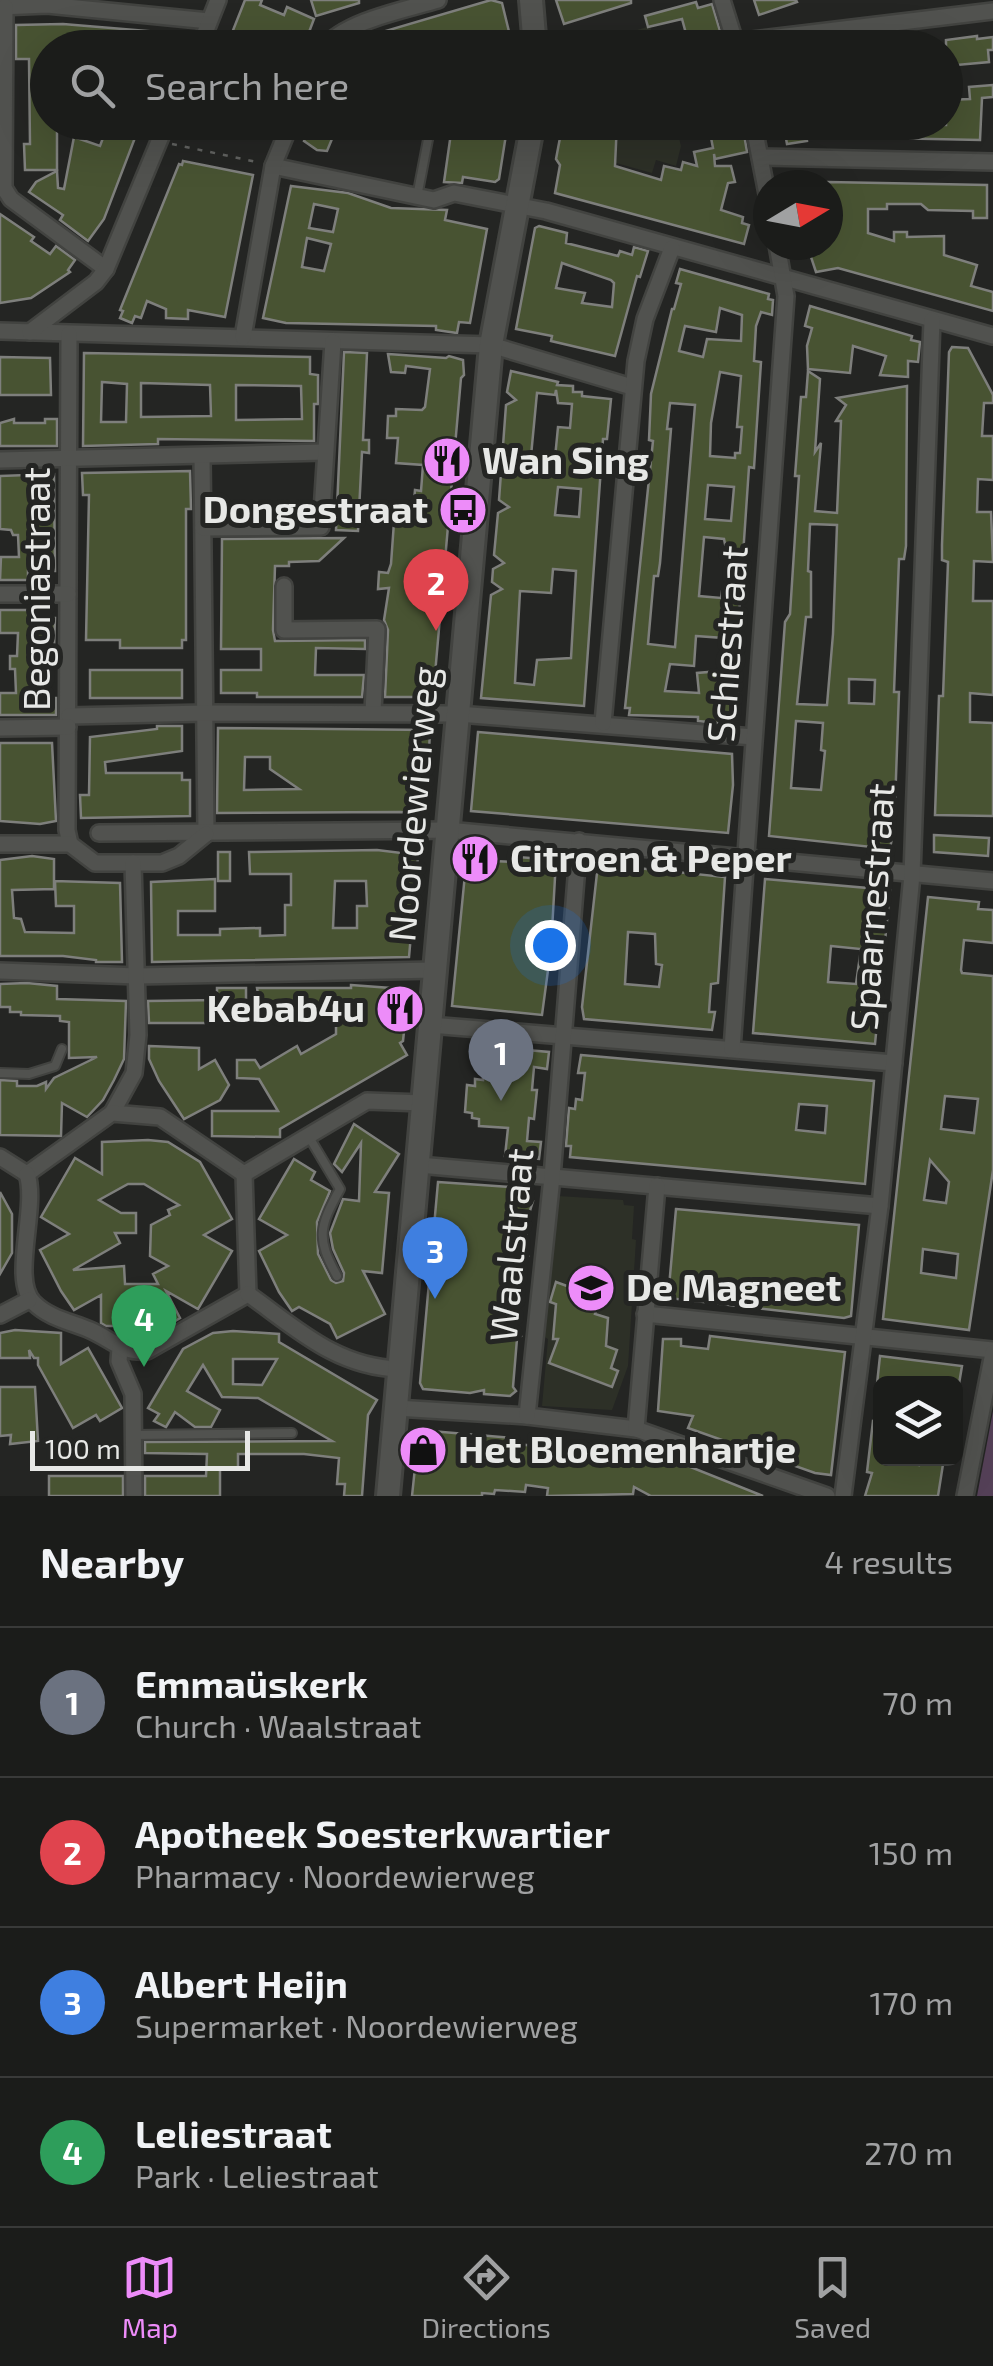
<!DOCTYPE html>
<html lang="en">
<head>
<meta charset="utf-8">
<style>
	body { margin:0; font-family:"Exo 2",sans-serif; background:#282927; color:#f1f3f6 }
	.controls { position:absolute; right:30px; bottom:30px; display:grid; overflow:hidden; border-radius:15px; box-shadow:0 10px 40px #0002 }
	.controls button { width:90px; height:90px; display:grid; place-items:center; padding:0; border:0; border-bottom:2px solid #393a39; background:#1b1c1a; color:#f1f3f6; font:50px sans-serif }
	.compass { position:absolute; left:753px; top:170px; width:90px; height:90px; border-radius:50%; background:#1b1c1a; box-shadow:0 10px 40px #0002; rotate:80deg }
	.scale { position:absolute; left:30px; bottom:25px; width:220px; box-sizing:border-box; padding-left:10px; border:5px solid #e7e8e6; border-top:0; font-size:28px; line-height:35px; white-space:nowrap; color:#e7e8e6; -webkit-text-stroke:8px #242523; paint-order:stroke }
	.you { position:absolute; left:550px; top:945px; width:35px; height:35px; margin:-25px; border:8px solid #fff; border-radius:50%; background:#1a73e8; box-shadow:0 0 0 15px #1a73e833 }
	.badge { display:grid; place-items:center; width:65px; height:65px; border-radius:50%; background:#ed8cf9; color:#fff; font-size:32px; font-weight:700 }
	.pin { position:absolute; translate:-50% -82px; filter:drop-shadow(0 2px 5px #0008) }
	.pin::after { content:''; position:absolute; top:52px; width:35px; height:30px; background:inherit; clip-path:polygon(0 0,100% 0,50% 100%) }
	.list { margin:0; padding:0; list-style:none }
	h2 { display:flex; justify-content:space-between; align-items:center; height:130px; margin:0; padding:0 40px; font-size:42px }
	h2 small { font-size:32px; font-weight:400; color:#a0a1a2 }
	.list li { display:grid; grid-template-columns:65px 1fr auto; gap:30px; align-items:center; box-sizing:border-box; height:150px; padding:0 40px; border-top:2px solid #393a39 }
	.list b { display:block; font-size:38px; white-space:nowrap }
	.list p { margin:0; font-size:32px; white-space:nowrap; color:#a0a1a2 }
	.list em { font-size:32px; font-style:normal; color:#a0a1a2 }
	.icon { flex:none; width:55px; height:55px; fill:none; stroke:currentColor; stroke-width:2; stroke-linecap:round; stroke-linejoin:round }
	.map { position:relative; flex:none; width:993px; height:1496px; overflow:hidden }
	.search { position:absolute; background:#1b1c1a; box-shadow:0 10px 40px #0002; left:30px; right:30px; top:30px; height:110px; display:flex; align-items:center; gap:25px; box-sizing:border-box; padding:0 35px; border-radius:55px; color:#a0a1a2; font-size:38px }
	.sheet { height:730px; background:#1b1c1a }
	nav { display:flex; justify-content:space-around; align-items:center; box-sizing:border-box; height:140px; border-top:2px solid #393a39; background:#1b1c1a; font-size:28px; color:#a0a1a2 }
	nav a { display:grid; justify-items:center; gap:5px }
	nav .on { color:#ed8cf9 }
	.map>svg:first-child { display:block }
	.built { fill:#2d3027 }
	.green { fill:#544057 }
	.building { fill:#485332; stroke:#7e7f7c; stroke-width:2.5; fill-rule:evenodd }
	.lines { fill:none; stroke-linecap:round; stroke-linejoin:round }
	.lane-casing { stroke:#424340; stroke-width:12 }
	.street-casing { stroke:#424340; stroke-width:20 }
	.secondary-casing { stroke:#424340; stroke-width:28 }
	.path { stroke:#616260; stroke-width:2.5; stroke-dasharray:5 8; stroke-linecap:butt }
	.lane { stroke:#51524f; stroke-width:8 }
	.street { stroke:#51524f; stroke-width:15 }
	.secondary { stroke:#51524f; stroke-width:22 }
	.labels { text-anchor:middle; stroke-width:10; stroke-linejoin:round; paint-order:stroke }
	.poi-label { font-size:38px; font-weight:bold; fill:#e7e8e6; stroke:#242523; text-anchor:start }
	.street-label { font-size:38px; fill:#e7e8e6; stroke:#242523 }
</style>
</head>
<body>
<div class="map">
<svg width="993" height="1496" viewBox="0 0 993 1496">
	<rect width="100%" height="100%" fill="#242523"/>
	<g class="built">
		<polygon points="650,26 656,47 579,48"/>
		<polygon points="618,123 675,123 681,146 676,166 656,160 652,173 616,163"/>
		<polygon points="558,1196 623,1200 624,1205 634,1206 632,1239 636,1240 628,1366 612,1410 542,1406 548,1339 543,1336"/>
	</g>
	<polygon class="green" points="993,1411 993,1496 977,1496"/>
	<g class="building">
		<polygon points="245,0 262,0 260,5 284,15 287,7 314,19 303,48 226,48"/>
		<polygon points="311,0 359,0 359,3 316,16"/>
		<polygon points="491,0 502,3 513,48 493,48 494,41 466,47 463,39 441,46 440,42 420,48 341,48 348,42"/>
		<polygon points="556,0 631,0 631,3 564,24"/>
		<polygon points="754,0 796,0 797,2 759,15"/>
		<polygon points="696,2 698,8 712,4 722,38 708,44 709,48 690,48 682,19 648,27 645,16"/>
		<polygon points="63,24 159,32 174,39 171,48 48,48 48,122 57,122 57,170 25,170 24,144 30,144 29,59 16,59 16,25"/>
		<polygon points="977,36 977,39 993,37 993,50 988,50 989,62 946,66 946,40"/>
		<polygon points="993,85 993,97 982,98 980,140 835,137 835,123 946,125 946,100 970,99 969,87"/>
		<polygon points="109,122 141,122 104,219 88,241 60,220 63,215 29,192 36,182 57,171 58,188 64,189 74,137 100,146"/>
		<polygon points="312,122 339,122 327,151 317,150 304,141"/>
		<polygon points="457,122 488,126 488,122 508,122 499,179 495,182 463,177 462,183 444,182 451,133 455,133"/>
		<polygon points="563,122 617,122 615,166 661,180 664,166 681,170 683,162 697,166 694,152 713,148 708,122 742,122 747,152 715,159 714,154 715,166 731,166 735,182 728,183 721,210 743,217 742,223 749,225 744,244 555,193 560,165 556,159"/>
		<polygon points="783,122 805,122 807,141 787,144"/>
		<polygon points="183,161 253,175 225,317 188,310 188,319 166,318 166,309 147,301 141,318 135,316 132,323 120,318 123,311 120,310 179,164 182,165"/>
		<polygon points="828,182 987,185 987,218 973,218 973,211 928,210 921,204 887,204 887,209 868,209 868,233 894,241 894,232 907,232 907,237 944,236 944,255 977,265 971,286 993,292 993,311 838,268 816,272 807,245 828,245"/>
		<path d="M291 186 348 193 391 208 447 210 445 220 487 229 470 323 459 322 457 333 436 330V326L286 323 263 318ZM314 204 338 209 333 232 309 228ZM307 238 331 244 324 271 302 267Z"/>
		<polygon points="0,214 34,237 31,241 50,254 56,246 75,260 68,270 70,272 31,298 0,303"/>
		<path d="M539 226 567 233 566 243 618 256 620 251 632 255 634 247 648 251 640 277 637 276 615 356 551 341 552 336 516 329 535 228ZM562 263 611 280 614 283 612 307 582 303 585 293 556 288Z"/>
		<path d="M680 269 769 294 768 299 773 300 772 315 761 312 756 326 754 361 761 362 754 468 749 467 739 614H743L736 720 720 719 719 723 698 721V717L629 715 630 708H625L653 441 649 440 651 394 672 309H674L681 284 676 283ZM720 308 742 315 741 341 707 339 703 357 679 351 685 326 716 332ZM720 372 741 376 737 427H742L740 453H735V458L710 456 711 423ZM670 403 695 405 675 647 648 644 654 576H658L660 563 671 429H667ZM708 485 734 487 731 521 705 519ZM704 537 724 539 728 559 726 591H722L721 598 699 596ZM696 636 723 638 720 671 697 673 699 693 665 691 670 664 694 666Z"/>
		<polygon points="810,306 912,336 911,340 920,342 918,362 908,361 908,377 880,375 886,356 853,346 850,373 808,369 807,346 812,328 805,326"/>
		<polygon points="952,347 968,348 993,395 993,403 984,403 982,436 993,436 993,480 978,479 977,512 991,512 993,562 974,561 973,601 993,601 993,695 970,693 970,722 993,723 993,816 935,815 939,696 943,696 946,616 948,562 942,560 942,545 949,352"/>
		<polygon points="344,352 367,353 363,440 369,440 369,453 362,452 358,531 336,530"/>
		<path d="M84 353 310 357V374L318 375V404H314V441L158 439V444L83 446ZM102 382 127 384 126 422H101ZM141 383 210 385 211 416 141 417ZM236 385 301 386 302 419 236 420Z"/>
		<polygon points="388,354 446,358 449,356 463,360 464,375 461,378 433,697 385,697 388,630 384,620 389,588 378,589 379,572 388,573 391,564 394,522 412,523 415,490 421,491 423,465 396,463 398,438 387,438 388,416 396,416 396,409 422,410 425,407 430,369 406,366 405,373 391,372"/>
		<polygon points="0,357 50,358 51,395 0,395"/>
		<path d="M511 371 558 382 557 385 573 386V392H582V396L611 399 607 439H603L584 706 481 698 491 595 502 589 492 582 493 569 504 563 494 555 498 513 509 507 499 500 506 405 516 400 507 392ZM556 390 558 403 572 404 570 428 558 427 555 458 531 456 537 393 555 395ZM558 487 581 489 579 517 555 515ZM553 569 576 571 571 658 537 660 534 685 515 683 520 591 551 593Z"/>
		<path d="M808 371 820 379 815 452 821 443 815 511 837 513 841 421H836L846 405 837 398 907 386 906 546 904 559H899L894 692H899L895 805H889L887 831 893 832 890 849 769 836 785 622 790 614 795 536 799 476H795L801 397H806ZM810 524 837 525 833 634 827 705H823L797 704 806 617H811V572L808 571ZM849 679 875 680 874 704 849 703ZM796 721 823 723 821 750 825 751 821 790 791 788Z"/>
		<polygon points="14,419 14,423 45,423 45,419 57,419 57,446 0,446 0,423"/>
		<polygon points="190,471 191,509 186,509 186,640 182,640 182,648 120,648 120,640 86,640 89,495 83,495 82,473"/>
		<polygon points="54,474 55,571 28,571 28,580 0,580 1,557 19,557 18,535 13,535 11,530 0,529 0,476"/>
		<polygon points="344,538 319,561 289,562 289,566 275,566 273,630 275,641 365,640 365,649 316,648 315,675 364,675 362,697 257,697 257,693 221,693 221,670 261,670 261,649 221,649 222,539"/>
		<polygon points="0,610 29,610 29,617 55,618 54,649 42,649 42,665 47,666 47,693 50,693 50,698 56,698 56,715 0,715 0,693 16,693 15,669 10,669 10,656 17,656 18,633 0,633"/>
		<rect x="90" y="670" width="92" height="28"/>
		<polygon points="157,726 182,726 182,751 105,762 106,773 182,773 182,780 190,780 190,816 81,818 80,795 89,795 90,737 157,729"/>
		<path d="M218 728 430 730 426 816 401 812 217 813ZM245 757H270V769L299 789 244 790Z"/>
		<polygon points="478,732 732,754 733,785 728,833 471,811"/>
		<polygon points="0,743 52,743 56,821 40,824 0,821"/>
		<polygon points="934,835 989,838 988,856 934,852"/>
		<path d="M377 850 418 855 409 957 152 962 151 882 215 879V911H178V935H220V929L260 928V936L285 935V905H291V874H250L249 852ZM335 881H366L367 906H357V928H333Z"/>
		<rect x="218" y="852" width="12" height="29"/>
		<polygon points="467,854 494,856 493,861 516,862 518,857 556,860 551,948 542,1015 452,1006"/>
		<polygon points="32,856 54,859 54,889 12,890 14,918 21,919 25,932 74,933 74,906 56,906 55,881 120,883 122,962 96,962 96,960 63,956 0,956 0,860"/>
		<path d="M598 864 725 877 718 983 711 984 709 1012H715L712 1030 584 1019 582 1007ZM628 932 655 934 656 964 662 965 659 987 625 984Z"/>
		<path d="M765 879 890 890 875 1044 753 1033ZM831 946 861 949 856 984 828 982Z"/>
		<path d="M928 897 979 902 978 909 993 910V943L964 940 961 970 962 973 993 976V1170L969 1330 883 1319ZM945 1096 978 1099 974 1133 941 1129ZM930 1160 949 1182 946 1203 924 1200ZM923 1249 958 1254 956 1278 921 1273Z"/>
		<polygon points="27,983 57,986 57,999 126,1001 124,1059 114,1080 103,1100 87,1117 62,1103 61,1136 0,1135 0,1080 17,1081 17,1086 37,1086 46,1082 46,1089 54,1078 97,1057 69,1058 69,1022 60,1021 60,1016 21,1015 21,1012 10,1012 10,1007 0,1007 0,984"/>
		<polygon points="351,985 404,989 404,993 408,994 403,1041 400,1043 407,1055 280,1129 280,1137 212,1136 212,1111 278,1111 259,1079 237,1078 237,1060 255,1060 260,1068 297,1046 301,1054 336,1034 336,1015 323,1016 323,1010 283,1010 283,1017 262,1017 257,988 351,988"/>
		<polygon points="217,988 246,988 246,1018 215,1018 215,1023 149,1023 148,1001 217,1000"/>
		<polygon points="149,1046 199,1048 199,1069 215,1060 229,1085 220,1100 184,1119 159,1081 149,1059"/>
		<polygon points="515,1049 549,1052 547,1069 534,1067 532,1090 537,1090 534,1119 529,1118 527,1141 541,1142 539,1159 505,1156 508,1128 479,1126 479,1119 472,1118 472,1113 465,1112 467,1085 475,1086 475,1079 483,1080 483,1074 513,1077"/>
		<path d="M581 1055 874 1081 865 1184 570 1157 571 1146H566L569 1108 575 1109 576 1099 582 1100 585 1073H578ZM799 1104 827 1106 825 1133 796 1130Z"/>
		<polygon points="354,1124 399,1154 375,1192 389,1193 382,1273 363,1271 385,1314 337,1338 330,1324 299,1307 292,1311 279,1292 259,1251 287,1235 259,1219 294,1159 315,1172 311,1180 330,1191 317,1222 318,1254 331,1280 336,1283 343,1281 344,1273 333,1249 330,1233 343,1199 359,1201 361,1143 342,1172 334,1164"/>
		<path d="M148 1140 168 1142 200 1162 232 1219 204 1235 232 1251 198 1309 166 1291 180 1318 167 1326H106L101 1323V1295L74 1310 61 1291 40 1250 69 1234 41 1217 75 1158 102 1174V1142ZM128 1184H144L179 1205 168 1210 170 1215 151 1225 150 1256 168 1266 153 1274 158 1284H125L124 1266 73 1270 120 1243 115 1233H136V1213H121L99 1200Z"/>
		<polygon points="438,1182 524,1188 523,1194 533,1201 528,1217 525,1252 528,1256 521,1261 518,1289 515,1329 521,1336 517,1339 513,1387 516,1391 510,1396 484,1394 484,1390 470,1393 423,1389 420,1383"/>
		<polygon points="0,1192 12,1214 12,1253 0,1274"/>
		<polygon points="676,1209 859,1225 851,1316 844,1318 668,1298"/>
		<polygon points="556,1282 600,1298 595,1314 608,1318 606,1346 617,1350 611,1368 618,1371 612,1387 549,1363 558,1339 553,1339 556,1304 550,1302"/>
		<polygon points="15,1330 61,1333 61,1364 88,1348 122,1408 100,1421 96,1415 73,1428 38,1365 38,1358 34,1358 29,1350 30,1358 0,1358 0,1333"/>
		<path d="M233 1331 279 1334V1342L377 1400 368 1415 362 1496H344L345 1484H337L339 1458 304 1454H238V1469H220V1496H145V1476H206L207 1454 145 1453V1442L332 1441 258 1398 222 1397 203 1365 187 1391 220 1410 211 1427H195L175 1412 166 1427 154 1421 159 1414 148 1408 183 1349 213 1333ZM233 1359H277L262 1385 233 1384Z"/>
		<polygon points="710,1336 845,1352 831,1475 815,1473 688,1428 693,1416 658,1411 663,1339 681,1339 681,1346 708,1349"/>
		<polygon points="880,1356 962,1366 959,1384 877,1384"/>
		<polygon points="0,1387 35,1387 38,1441 10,1444 11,1435 0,1436"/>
		<polygon points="873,1421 880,1422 880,1458 919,1465 920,1458 944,1458 938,1496 865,1496 872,1473 867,1472"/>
		<polygon points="419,1430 514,1438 514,1444 588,1450 614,1452 615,1447 648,1450 763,1496 651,1496 634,1487 633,1494 547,1496 548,1488 526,1485 525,1492 495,1490 494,1494 482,1493 482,1496 412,1496"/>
		<rect x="49" y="1476" width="74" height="20"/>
	</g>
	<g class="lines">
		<g class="lane-casing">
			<g id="lane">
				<polyline points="417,197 430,129"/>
				<polyline points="0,1073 29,1074 55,1066 62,1049"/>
				<path d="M309 1137 340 1189C319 1227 316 1238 337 1276"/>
				<polyline points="134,1435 292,1433"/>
			</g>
		</g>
		<g class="street-casing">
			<g id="street">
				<polyline points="722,0 737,48"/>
				<polyline points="0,7 47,5 209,21"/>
				<polyline points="5,7 4,188 11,199 106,269"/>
				<polyline points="736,42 993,11"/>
				<polyline points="199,48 218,0"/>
				<path d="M324 48C345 21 405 10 438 0"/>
				<polyline points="753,122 768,199"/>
				<polyline points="760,157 993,162"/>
				<polyline points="273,166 434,200 454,193 546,211 993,336"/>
				<polyline points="0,331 491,345 632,387"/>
				<polyline points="30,332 96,282 106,269 167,122"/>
				<polyline points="69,334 67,830 70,844"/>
				<polyline points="243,337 273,166 291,122"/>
				<polyline points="202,456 206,834"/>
				<polyline points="0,460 324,452"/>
				<polyline points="203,528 321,527 333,342"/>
				<polyline points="284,586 284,630 377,629 373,712"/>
				<polyline points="0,594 68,594"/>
				<polyline points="69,716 205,713 458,714 754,737"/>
				<polyline points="603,723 636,361 645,319 672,248"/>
				<polyline points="0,728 68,727"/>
				<polyline points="99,833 447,830 993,881"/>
				<polyline points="0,844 70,844 95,863 162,863 179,856 206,834"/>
				<polyline points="0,971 137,976 434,970"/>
				<polyline points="430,1025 894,1063"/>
				<polyline points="732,1049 786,296 777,245"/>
				<polyline points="112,1113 134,1073 138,1035 133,863"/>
				<polyline points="0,1157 27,1174 112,1113 160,1117 244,1174 367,1101 423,1103"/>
				<polyline points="419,1165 880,1206"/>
				<path d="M27 1174C38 1208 10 1281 34 1303 49 1318 71 1322 90 1330 111 1339 121 1353 147 1351L248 1294"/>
				<polyline points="244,1174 248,1294"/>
				<path d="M248 1294C296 1328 336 1367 399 1369"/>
				<polyline points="645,1314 993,1350"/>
				<polyline points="0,1315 29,1300"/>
				<polyline points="120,1348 119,1361 133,1394 134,1496"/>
				<polyline points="396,1408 527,1416 636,1429 827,1496"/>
				<polyline points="527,1416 552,1177 579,841"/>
				<polyline points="636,1429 657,1186"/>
				<polyline points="843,1496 880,1206 912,875 932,320"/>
				<polyline points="965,1496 993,1353"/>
			</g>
		</g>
		<g class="secondary-casing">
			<g id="secondary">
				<polyline points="531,0 535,48"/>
				<polyline points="388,1496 491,345 533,122"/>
			</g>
		</g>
		<polyline class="path" points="172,144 257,162"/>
		<use href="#lane" class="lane"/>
		<use href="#street" class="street"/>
		<use href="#secondary" class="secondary"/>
	</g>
	<defs>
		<g id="restaurant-disc" transform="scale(2.5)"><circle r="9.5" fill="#ed8cf9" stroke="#242523"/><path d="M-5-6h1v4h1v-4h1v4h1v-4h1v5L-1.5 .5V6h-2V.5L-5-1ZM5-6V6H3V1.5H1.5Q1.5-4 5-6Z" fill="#111"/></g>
		<g id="bus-disc" transform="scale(2.5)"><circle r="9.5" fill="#ed8cf9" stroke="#242523"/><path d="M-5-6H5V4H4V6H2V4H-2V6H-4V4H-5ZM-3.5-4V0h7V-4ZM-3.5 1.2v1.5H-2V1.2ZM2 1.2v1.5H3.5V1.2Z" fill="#111"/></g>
		<g id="school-disc" transform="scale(2.5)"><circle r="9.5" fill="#ed8cf9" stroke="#242523"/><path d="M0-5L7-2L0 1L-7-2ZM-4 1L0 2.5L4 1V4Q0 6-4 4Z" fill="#111"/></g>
		<g id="shop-disc" transform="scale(2.5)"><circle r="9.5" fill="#ed8cf9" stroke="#242523"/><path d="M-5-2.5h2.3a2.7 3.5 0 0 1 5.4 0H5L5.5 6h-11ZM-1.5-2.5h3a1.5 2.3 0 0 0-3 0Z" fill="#111"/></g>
	</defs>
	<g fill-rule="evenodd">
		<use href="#restaurant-disc" x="447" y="461"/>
		<use href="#bus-disc" x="463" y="510"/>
		<use href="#restaurant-disc" x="475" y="859"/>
		<use href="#restaurant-disc" x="400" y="1009"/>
		<use href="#school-disc" x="591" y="1288"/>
		<use href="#shop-disc" x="423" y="1450"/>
	</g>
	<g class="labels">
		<g class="poi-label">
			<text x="482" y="474">Wan Sing</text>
			<text x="428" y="523" text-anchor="end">Dongestraat</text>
			<text x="510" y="872">Citroen &amp; Peper</text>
			<text x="365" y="1022" text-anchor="end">Kebab4u</text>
			<text x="626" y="1301">De Magneet</text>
			<text x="458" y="1463">Het Bloemenhartje</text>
		</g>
		<g class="street-label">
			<text transform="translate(37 589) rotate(-90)" y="13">Begoniastraat</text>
			<text transform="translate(728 644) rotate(-86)" y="13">Schiestraat</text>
			<text transform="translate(414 804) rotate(-85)" y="13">Noordewierweg</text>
			<text transform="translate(873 907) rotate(-86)" y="13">Spaarnestraat</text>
			<text transform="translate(512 1245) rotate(-85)" y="13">Waalstraat</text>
		</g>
	</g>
</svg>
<div class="controls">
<button><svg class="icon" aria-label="layers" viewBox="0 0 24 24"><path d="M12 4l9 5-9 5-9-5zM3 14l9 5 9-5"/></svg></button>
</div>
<svg class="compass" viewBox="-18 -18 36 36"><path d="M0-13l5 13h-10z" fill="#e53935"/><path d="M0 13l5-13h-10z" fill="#a0a1a2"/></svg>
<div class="scale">100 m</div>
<div class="you"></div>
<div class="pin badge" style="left:501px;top:1101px;background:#6b7280">1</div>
<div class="pin badge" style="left:436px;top:631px;background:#e0444e">2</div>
<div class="pin badge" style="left:435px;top:1299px;background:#3f7fe0">3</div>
<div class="pin badge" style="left:144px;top:1367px;background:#2e9e5b">4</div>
<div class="search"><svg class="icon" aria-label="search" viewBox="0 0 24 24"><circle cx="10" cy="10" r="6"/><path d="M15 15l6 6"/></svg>Search here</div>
</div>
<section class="sheet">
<h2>Nearby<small>4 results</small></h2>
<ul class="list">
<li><span class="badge" style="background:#6b7280">1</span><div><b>Emmaüskerk</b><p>Church · Waalstraat</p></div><em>70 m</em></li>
<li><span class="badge" style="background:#e0444e">2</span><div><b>Apotheek Soesterkwartier</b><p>Pharmacy · Noordewierweg</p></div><em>150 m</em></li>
<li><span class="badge" style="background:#3f7fe0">3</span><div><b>Albert Heijn</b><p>Supermarket · Noordewierweg</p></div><em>170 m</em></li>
<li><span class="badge" style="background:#2e9e5b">4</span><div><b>Leliestraat</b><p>Park · Leliestraat</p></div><em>270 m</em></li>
</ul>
</section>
<nav>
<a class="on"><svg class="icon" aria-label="map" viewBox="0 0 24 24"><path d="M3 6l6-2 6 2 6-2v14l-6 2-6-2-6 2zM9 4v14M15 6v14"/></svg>Map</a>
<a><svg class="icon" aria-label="directions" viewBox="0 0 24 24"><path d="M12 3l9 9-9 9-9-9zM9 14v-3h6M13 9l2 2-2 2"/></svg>Directions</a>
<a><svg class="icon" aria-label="saved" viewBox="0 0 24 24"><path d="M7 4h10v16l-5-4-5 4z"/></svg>Saved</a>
</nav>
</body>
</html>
